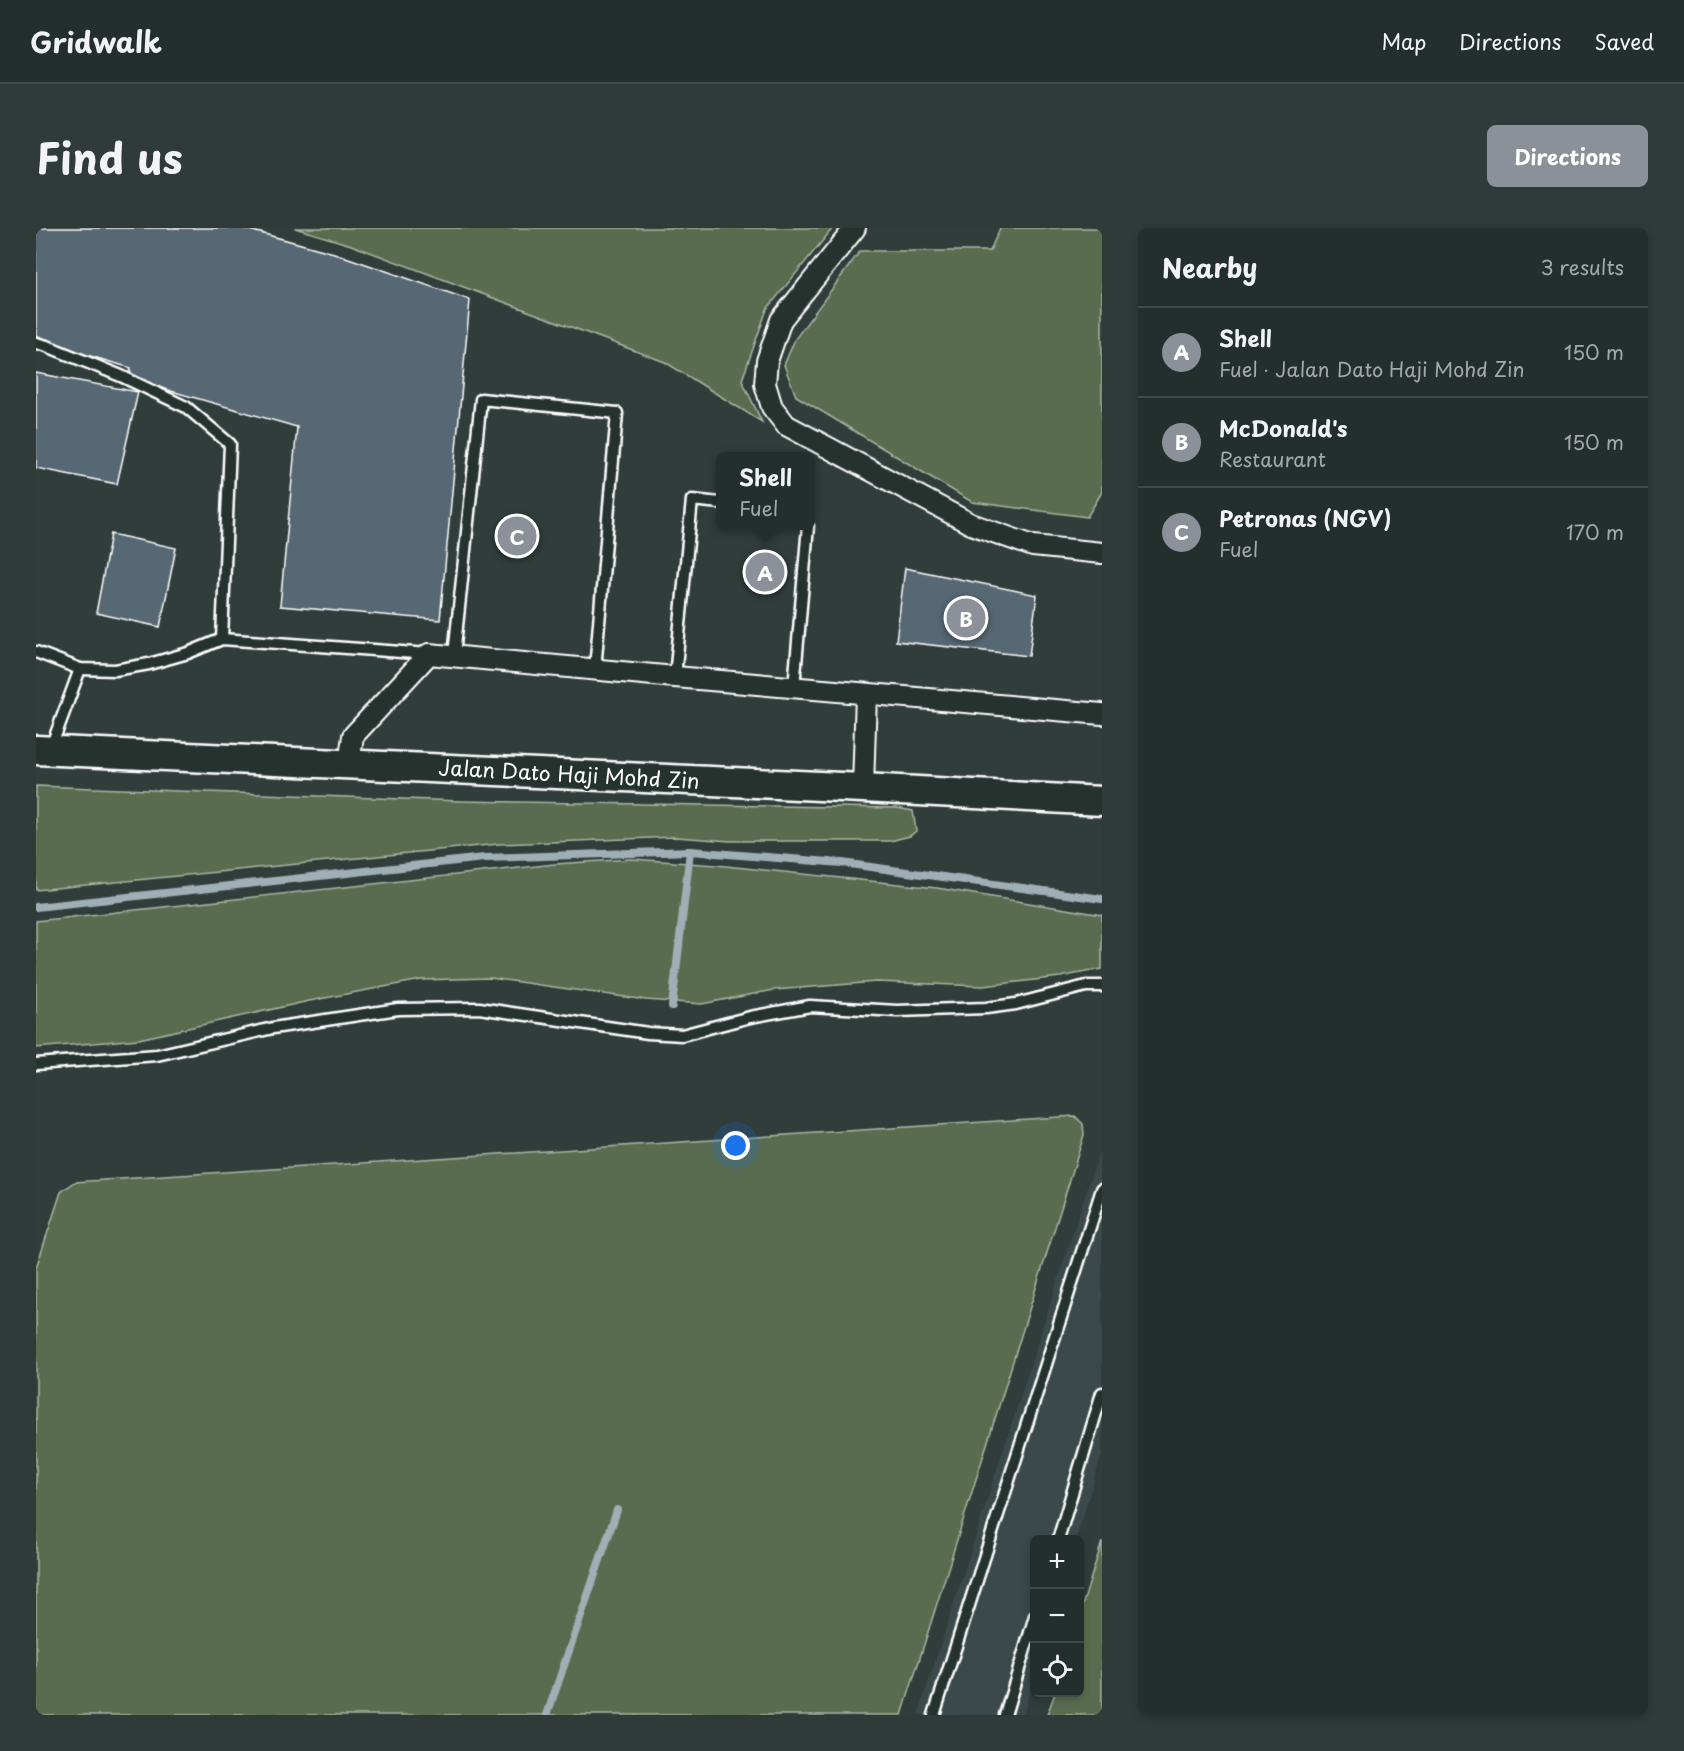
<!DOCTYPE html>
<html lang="en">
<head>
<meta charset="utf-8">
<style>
	body { margin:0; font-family:"Playpen Sans",sans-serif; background:#303a38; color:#f1f3f6 }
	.controls { position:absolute; right:18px; bottom:18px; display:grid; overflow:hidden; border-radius:9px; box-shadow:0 3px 9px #0003 }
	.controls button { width:54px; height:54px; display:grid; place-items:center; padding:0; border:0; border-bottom:2px solid #414a48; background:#242e2c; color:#f1f3f6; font:30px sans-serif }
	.you { position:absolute; left:700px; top:918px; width:21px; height:21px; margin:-15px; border:4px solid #fff; border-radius:50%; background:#1a73e8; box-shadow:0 0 0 9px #1a73e833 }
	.badge { display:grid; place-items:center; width:39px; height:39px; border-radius:50%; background:#8c9099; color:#fff; font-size:20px; font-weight:700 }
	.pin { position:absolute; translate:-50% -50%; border:3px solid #fff; box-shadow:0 2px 6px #0006 }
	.popup { position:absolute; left:680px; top:224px; width:99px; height:78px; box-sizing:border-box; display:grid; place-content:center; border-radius:9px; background:#242e2c; filter:drop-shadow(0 2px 4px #0005); font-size:20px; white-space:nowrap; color:#a3a8a9 }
	.popup b { font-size:22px; color:#f1f3f6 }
	.popup::after { content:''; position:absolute; left:50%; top:100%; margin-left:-12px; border:12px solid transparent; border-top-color:#242e2c }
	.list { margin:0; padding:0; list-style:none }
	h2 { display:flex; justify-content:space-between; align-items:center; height:78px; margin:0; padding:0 24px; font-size:26px }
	h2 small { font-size:20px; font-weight:400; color:#a3a8a9 }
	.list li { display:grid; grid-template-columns:39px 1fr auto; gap:18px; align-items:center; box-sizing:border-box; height:90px; padding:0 24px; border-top:2px solid #414a48 }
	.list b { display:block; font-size:22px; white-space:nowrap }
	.list p { margin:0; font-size:20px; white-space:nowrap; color:#a3a8a9 }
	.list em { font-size:20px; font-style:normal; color:#a3a8a9 }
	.icon { flex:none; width:33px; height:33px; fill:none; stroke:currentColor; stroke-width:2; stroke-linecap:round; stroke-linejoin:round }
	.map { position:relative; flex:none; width:1066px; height:1487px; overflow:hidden; border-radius:9px }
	header { display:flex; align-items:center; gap:36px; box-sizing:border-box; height:84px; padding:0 30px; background:#242e2c; border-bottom:2px solid #414a48 }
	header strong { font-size:28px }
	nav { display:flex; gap:33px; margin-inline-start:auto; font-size:21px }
	.intro { display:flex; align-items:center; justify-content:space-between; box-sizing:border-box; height:144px; padding:0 36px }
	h1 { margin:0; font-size:42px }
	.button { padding:15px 27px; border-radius:9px; background:#8c9099; color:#fff; font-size:21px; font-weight:700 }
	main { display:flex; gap:36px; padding:0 36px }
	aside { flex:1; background:#242e2c; border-radius:9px; box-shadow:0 3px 9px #0003 }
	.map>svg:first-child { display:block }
	.built { fill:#3b4a4c }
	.green { fill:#5a6c4f; stroke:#acb6a7; stroke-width:1.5 }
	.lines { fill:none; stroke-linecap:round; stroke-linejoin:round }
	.stream { stroke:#a0afb5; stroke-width:8 }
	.building { fill:#566773; stroke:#fff; stroke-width:1.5 }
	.lane-casing { stroke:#fff; stroke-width:15 }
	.street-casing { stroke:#fff; stroke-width:24 }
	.secondary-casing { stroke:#fff; stroke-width:33 }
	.lane { stroke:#26332d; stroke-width:10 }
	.street { stroke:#26332d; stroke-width:20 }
	.secondary { stroke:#26332d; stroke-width:28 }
	.labels { text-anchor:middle; stroke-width:4.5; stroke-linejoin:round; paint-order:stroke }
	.street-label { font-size:21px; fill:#fff; stroke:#26332d }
</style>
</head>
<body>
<header>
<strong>Gridwalk</strong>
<nav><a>Map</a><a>Directions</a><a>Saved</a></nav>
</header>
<div class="intro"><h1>Find us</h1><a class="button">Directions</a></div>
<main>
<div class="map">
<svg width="1066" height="1487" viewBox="0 0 1066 1487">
	<rect width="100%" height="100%" fill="#303d3b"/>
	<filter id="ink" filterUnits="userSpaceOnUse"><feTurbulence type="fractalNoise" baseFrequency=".0167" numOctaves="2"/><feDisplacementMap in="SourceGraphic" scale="12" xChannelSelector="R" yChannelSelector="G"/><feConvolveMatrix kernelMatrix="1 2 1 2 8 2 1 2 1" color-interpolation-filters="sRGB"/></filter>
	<g filter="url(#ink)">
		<polygon class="built" points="1066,915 1066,1226 1040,1311 999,1312 998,1448 987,1487 882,1487"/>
		<g class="green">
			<polygon points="259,0 797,0 731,81 706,152 726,194 629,134 315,17"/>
			<polygon points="964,0 1066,0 1066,264 1051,289 936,274 760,168 748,137 759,111 824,23 954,23"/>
			<polygon points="0,558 425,573 861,580 877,583 880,603 874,608 854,613 694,613 640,609 463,616 0,662"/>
			<polygon points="596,631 680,637 901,660 1066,687 1066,741 1024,749 947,758 840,754 738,762 666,776 610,772 454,750 385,752 273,773 103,811 0,820 0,693 519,636"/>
			<polygon points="1039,888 1047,896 1048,907 866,1487 0,1487 0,1040 25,964 39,954"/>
			<polygon points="1066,1314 1066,1487 1011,1487 1019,1465 1044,1464 1044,1385"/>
		</g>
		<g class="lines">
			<g class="stream">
				<polyline points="0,679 448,630 654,623 806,635 1066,671"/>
				<polyline points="636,778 654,623"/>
				<polyline points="511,1487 581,1282"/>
			</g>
		</g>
		<g class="building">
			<polygon points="0,0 206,0 298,25 434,72 404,392 244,378 261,199 93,151 95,140 0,112"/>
			<polygon points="0,145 102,164 81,256 0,240"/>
			<polygon points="75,306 140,320 124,399 60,385"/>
			<polygon points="869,340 1001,367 993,428 860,413"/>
		</g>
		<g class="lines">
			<g class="lane-casing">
				<g id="lane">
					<polyline points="0,115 11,118 85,148 150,179 194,216 186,411"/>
					<polyline points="0,424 44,441 79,442 113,436 152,425 186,411 393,426"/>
					<polyline points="418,427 445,171 581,185 559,442"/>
					<polyline points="639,449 656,272 684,275"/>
					<polyline points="758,459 772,298"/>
					<polyline points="14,522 44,441"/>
					<polyline points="0,836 121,827 237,800 362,781 443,780 612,805 646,807 714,789 774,778 861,783 950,780 980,776 1050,758 1066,758"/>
					<polyline points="1022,1312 1066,1165"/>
					<polyline points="898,1487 1066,961"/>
					<polyline points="969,1487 999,1388"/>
				</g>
			</g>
			<g class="street-casing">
				<g id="street">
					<polyline points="819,0 745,92 731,133 729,156 736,179 750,197 935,296 997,318 1066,325"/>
					<polyline points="313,536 317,508 393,426 639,449 1066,486"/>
					<polyline points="827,560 830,466"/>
				</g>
			</g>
			<g class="secondary-casing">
				<polyline id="secondary" points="0,522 827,560 1066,573"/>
			</g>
			<use href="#lane" class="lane"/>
			<use href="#street" class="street"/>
			<use href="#secondary" class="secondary"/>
		</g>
	</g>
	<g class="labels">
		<g class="street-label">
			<text transform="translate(533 547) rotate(3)" y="7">Jalan Dato Haji Mohd Zin</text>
		</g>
	</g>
</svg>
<div class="controls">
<button>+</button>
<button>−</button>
<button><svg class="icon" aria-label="locate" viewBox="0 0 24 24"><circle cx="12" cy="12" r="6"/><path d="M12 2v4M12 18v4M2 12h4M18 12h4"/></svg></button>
</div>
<div class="you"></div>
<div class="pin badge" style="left:729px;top:344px">A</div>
<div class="popup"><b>Shell</b>Fuel</div>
<div class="pin badge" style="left:930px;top:390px">B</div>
<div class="pin badge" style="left:481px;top:308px">C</div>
</div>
<aside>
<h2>Nearby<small>3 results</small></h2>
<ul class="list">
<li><span class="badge">A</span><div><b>Shell</b><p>Fuel · Jalan Dato Haji Mohd Zin</p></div><em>150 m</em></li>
<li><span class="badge">B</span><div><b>McDonald's</b><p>Restaurant</p></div><em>150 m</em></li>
<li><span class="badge">C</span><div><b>Petronas (NGV)</b><p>Fuel</p></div><em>170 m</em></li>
</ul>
</aside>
</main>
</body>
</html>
